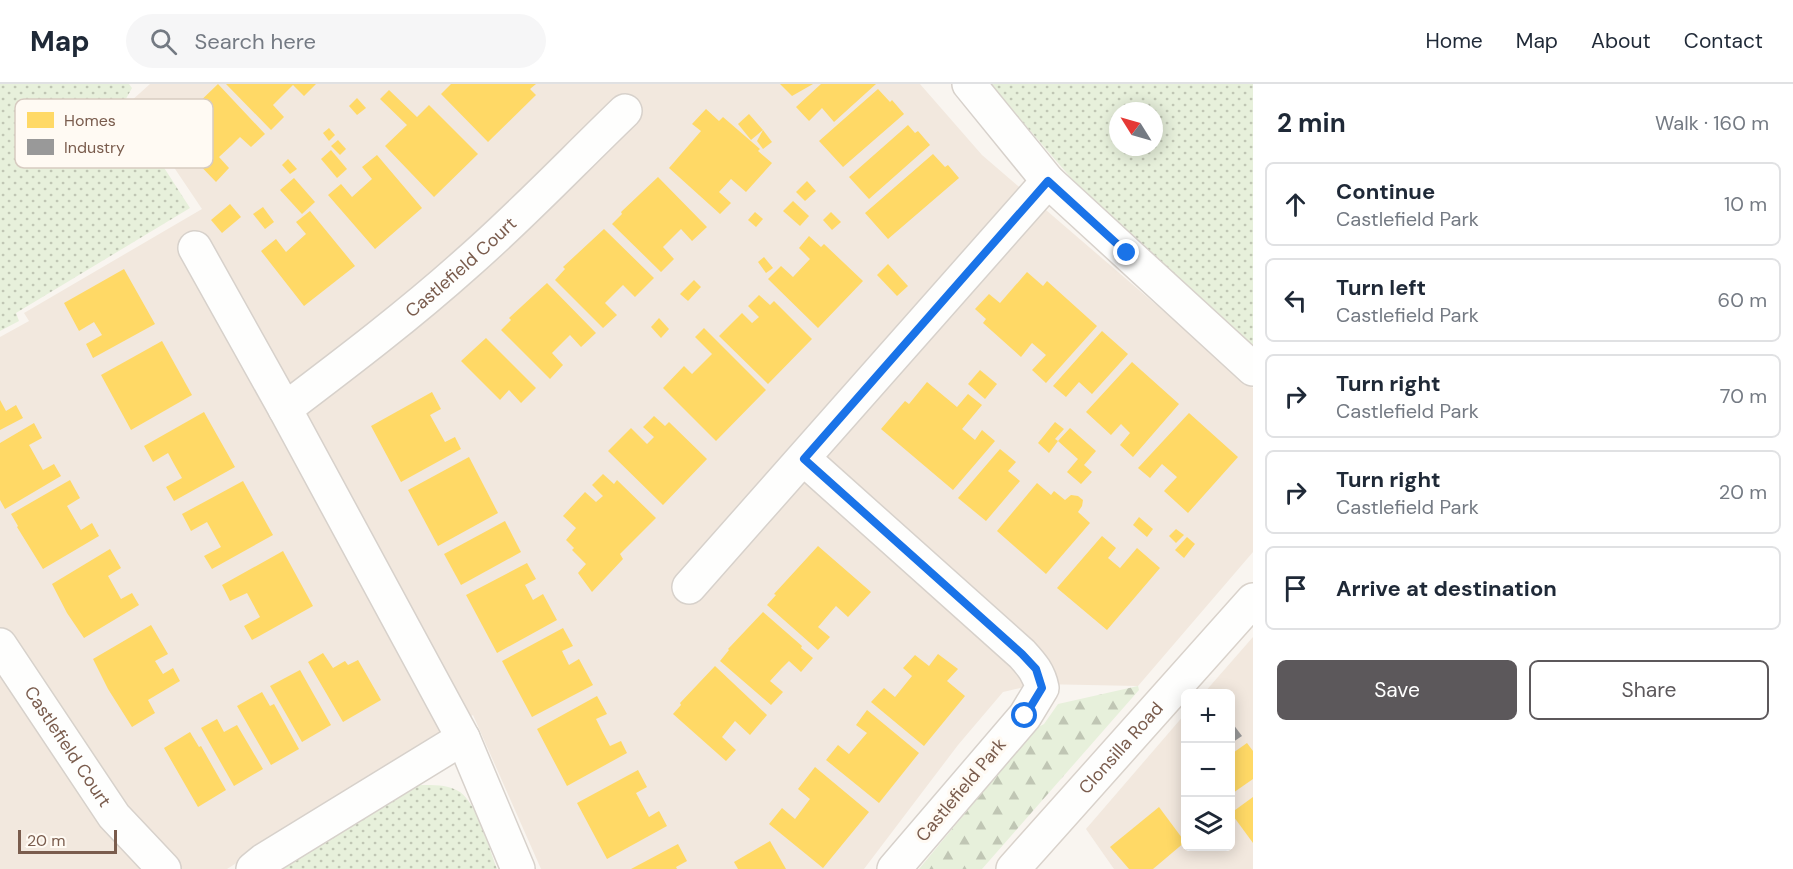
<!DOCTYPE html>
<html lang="en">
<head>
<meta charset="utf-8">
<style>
	body { margin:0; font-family:"DM Sans",sans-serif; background:#f6f6f7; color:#1f2937 }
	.controls { position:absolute; right:18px; bottom:18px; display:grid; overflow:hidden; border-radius:9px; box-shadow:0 3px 15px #0003 }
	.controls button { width:54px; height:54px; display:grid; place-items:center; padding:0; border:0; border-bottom:2px solid #e0e1e3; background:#fff; color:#1f2937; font:30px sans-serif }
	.compass { position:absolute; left:1109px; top:18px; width:54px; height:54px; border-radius:50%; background:#fff; box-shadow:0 3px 15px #0003; rotate:307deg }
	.scale { position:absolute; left:18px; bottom:15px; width:99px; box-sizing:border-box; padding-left:6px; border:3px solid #7a5c4d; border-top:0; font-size:16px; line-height:21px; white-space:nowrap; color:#7a5c4d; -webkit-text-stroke:4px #fffaf3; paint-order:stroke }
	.stop { position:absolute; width:18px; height:18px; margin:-14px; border:4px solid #1a73e8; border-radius:50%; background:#fff }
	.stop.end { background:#1a73e8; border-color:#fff; box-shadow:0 2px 6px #0008 }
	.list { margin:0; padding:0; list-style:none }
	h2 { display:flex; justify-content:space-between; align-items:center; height:78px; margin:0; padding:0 24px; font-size:26px }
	h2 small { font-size:20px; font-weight:400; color:#747a83 }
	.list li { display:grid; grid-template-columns:39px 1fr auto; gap:18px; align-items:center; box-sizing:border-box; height:84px; margin:0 12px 12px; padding:0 12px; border:2px solid #e0e1e3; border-radius:9px }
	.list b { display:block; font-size:22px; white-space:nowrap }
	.list p { margin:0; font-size:20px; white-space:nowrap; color:#747a83 }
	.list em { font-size:20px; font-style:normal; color:#747a83 }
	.actions { display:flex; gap:12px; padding:18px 24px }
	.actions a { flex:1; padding:14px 0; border:2px solid #5c585b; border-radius:9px; text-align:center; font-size:21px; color:#5c585b }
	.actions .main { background:#5c585b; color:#fff }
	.icon { flex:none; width:33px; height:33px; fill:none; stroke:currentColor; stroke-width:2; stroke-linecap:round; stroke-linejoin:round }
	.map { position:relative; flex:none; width:1253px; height:785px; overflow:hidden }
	header { display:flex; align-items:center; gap:36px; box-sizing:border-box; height:84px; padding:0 30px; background:#fff; border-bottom:2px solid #e0e1e3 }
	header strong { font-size:28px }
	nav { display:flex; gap:33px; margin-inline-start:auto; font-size:21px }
	.search { width:420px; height:54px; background:#f6f6f7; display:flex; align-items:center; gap:15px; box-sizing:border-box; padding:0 21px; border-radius:33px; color:#747a83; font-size:22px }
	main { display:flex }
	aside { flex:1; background:#fff }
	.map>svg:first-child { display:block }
	.residential { fill:#f2e8de }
	.grass { fill:url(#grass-dots); fill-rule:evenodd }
	.forest { fill:url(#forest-firs) }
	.homes { fill:#ffd966 }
	.industry { fill:#999 }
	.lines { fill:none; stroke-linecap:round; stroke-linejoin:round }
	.minor-casing { stroke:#d7d1cb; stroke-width:36 }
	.secondary-casing { stroke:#d9d2cb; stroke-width:36 }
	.minor { stroke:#fefefd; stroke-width:33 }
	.secondary { stroke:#fefefd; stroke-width:33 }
	.route { stroke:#1a73e8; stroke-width:8 }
	.labels { text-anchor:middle; stroke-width:6; stroke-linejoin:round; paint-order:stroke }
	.street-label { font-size:18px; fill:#7a5c4d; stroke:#fffaf3 }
	.key { fill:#fffaf3; stroke:#d7cbc1; stroke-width:1.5 }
	.key-label { font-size:16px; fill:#7a5c4d }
</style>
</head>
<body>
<header>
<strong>Map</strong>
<div class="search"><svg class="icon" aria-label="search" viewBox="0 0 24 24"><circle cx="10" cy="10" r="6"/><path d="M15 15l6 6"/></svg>Search here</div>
<nav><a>Home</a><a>Map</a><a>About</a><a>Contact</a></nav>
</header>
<main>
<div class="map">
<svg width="1253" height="785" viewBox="0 0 1253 785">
	<defs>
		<pattern id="grass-dots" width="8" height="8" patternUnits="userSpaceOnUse" patternTransform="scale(1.5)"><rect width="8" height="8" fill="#e7f0db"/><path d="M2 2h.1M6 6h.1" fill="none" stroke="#c0c6b4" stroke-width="1.8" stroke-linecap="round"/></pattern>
		<pattern id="forest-firs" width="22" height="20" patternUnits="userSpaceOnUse" patternTransform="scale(1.5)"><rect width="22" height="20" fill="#e7f0db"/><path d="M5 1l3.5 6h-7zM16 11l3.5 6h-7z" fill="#c0c6b4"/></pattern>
	</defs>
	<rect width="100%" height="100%" fill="#f9f5f0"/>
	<g class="residential">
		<polygon points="150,0 920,0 982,71 1253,304 1253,468 1138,602 1038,600 1003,608 958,661 864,785 541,785 473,631 227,785 0,785 0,253 29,237 24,229 202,125 130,18"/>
		<polygon points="1253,553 1253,785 1114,785 1086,745 1185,630 1186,762 1230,762 1230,610 1204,609"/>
	</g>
	<g class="grass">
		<polygon points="0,0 129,0 132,4 123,20 190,124 16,229 19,237 0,247"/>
		<path d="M990 0H1253V263L1101 125 1077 101ZM1118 27H1154V63H1118Z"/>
		<path d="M418 701C431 701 448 700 460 708 478 721 489 764 497 785H280Z"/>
	</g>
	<polygon class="forest" points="1138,602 1139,606 982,785 919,785 1035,645 1044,640 1058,620"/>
	<g class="homes">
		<polygon points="218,0 265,50 251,63 240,53 232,61 219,73 229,84 216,98 168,48"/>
		<polygon points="226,0 316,0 304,12 293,1 273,21 284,33 271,46"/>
		<polygon points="451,0 536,0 530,5 536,11 488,58 441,10"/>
		<polygon points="780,0 813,0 792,12"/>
		<polygon points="821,0 876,0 834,38 822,24 809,37 796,23"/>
		<polygon points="878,5 890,18 892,16 904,30 843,83 819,57"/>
		<polygon points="389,6 417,33 429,21 478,70 434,113 385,62 407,41 380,15"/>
		<polygon points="357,14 366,24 357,31 349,22"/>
		<polygon points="706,25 719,37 723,33 760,65 758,67 772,79 746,108 731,95 719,108 731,119 720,130 669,84 701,47 692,40"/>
		<polygon points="749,30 763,46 751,56 738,40"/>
		<polygon points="908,41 915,49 918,47 930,61 869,115 849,93"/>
		<polygon points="329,44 335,51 329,57 323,49"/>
		<polygon points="763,46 772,58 763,65 757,57"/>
		<polygon points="338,56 346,65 340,71 331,62"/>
		<polygon points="331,66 347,85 337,94 321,75"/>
		<polygon points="933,70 945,83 948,81 959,94 888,155 865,129"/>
		<polygon points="377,71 422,124 375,165 328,111 341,100 352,113 372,95 362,83"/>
		<polygon points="288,75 297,85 290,90 282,81"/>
		<polygon points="658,93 707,143 692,157 681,145 663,163 674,175 661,188 612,140 622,130 621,128"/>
		<polygon points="294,94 315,118 302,130 280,106"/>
		<polygon points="807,97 816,107 805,117 796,108"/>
		<polygon points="793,117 809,132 800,142 783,127"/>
		<polygon points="230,120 241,133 222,149 211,136"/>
		<polygon points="263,123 274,138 265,145 253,130"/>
		<polygon points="310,127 355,182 304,222 261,167 276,155 286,168 306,150 296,138"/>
		<polygon points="755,128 763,135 756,143 748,136"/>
		<polygon points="831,128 841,138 832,146 823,136"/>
		<polygon points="604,145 654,194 635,213 623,201 605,219 617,231 603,244 555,196 565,185 563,183"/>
		<polygon points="809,152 821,163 824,160 863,197 818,244 768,195 781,182 793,193 810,175 799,164"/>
		<polygon points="764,173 773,184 766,189 758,178"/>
		<polygon points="888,180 908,202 897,212 877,191"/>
		<polygon points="124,185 155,240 93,274 86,260 102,251 94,238 79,247 64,219"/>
		<polygon points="1027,188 1043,202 1047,197 1097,242 1046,299 1032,286 1046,271 1032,259 1021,273 983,239 986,235 975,225 989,210 1000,219"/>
		<polygon points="694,196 701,203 688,217 680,210"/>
		<polygon points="547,199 596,249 581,263 570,251 552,269 563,281 550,295 501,246 511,236 509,234"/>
		<polygon points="759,211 770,221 774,217 812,255 768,300 719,252 742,229 752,239 759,233 748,222"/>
		<polygon points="659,234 669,245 661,254 651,243"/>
		<polygon points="704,244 766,306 716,357 663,304 684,282 692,290 712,270 695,253"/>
		<polygon points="1102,247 1128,270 1092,310 1079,298 1066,313 1053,302"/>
		<polygon points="486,254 536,304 521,319 509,306 500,316 461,277"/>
		<polygon points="162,257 192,311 131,346 101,291"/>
		<polygon points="1132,278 1179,320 1133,373 1120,361 1130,349 1121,340 1111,351 1086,328"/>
		<polygon points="980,286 997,300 985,315 968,300"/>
		<polygon points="927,298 957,323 968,310 982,321 962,345 975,356 982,346 995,357 953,406 881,345 905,317 909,320"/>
		<polygon points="432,308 441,325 430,331 445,358 455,353 461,365 401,398 371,342"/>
		<polygon points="0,316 6,327 16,321 23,334 0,346"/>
		<polygon points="204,328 235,383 174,417 166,403 182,394 174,380 168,369 153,378 144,362"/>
		<polygon points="1189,329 1238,373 1188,429 1164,407 1177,393 1162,380 1150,394 1138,384"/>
		<polygon points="654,332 665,342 669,338 707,375 663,421 608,367 631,344 647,360 654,353 643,343"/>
		<polygon points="1055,338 1064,345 1055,355 1058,357 1049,369 1038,359"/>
		<polygon points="34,339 42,354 29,361 43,386 54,380 61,392 5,425 0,416 0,359"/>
		<polygon points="1070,344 1096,367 1084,381 1092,388 1081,400 1067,388 1078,375 1058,357"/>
		<polygon points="1000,365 1016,378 1008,387 1020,397 986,437 958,414"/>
		<polygon points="469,373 498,429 438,462 408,406"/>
		<polygon points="603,390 614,400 617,396 656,434 620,470 623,475 592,508 578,489 586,480 572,466 574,464 566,456 576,444 563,432 585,408 596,418 603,412 592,401"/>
		<polygon points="70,396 80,414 67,422 81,446 92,439 99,452 43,485 17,443 18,442 11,430"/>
		<polygon points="243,397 273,451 212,485 204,472 221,463 207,438 191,447 182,430"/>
		<polygon points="1037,399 1051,411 1054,407 1065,416 1071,411 1078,412 1083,416 1082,422 1078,428 1090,439 1046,490 997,447"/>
		<polygon points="1139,433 1153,445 1147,453 1133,441"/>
		<polygon points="505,437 521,468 461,501 444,470"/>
		<polygon points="1176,445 1184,451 1176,459 1169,452"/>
		<polygon points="1102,452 1116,464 1108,474 1120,484 1137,464 1160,484 1107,546 1057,504"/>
		<polygon points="1187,453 1195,460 1184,474 1175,466"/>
		<polygon points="818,462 871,508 848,533 836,522 818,543 830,553 818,566 767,521 776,511 774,510"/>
		<polygon points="110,465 121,484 108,492 121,515 132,509 139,521 84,554 67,529 52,500"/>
		<polygon points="283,467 313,522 252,556 244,542 260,533 247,509 230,517 222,501"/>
		<polygon points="527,479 536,495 525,501 533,516 543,510 557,536 497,569 466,511"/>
		<polygon points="763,528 802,562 801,564 813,574 801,588 789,577 781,585 770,597 783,608 771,621 720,577 729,566 728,565"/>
		<polygon points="151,541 168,570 155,577 163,590 173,584 180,597 148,616 155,629 132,643 108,605 93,575"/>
		<polygon points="563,544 573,562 562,567 569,581 579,575 593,601 532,633 502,577"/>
		<polygon points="323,569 333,584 345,577 348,581 358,576 381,616 343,638 308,578"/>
		<polygon points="938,570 958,585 947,597 965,612 924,662 871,618 884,604 895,613 912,592 903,584 915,571 929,582"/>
		<polygon points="715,582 767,631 750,651 735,637 722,653 736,666 726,677 673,630 681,621 680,619"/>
		<polygon points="300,586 331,641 302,658 270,602"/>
		<polygon points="262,608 270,622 274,620 299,665 271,681 237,622"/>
		<polygon points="597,612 607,630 596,635 603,649 610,662 621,657 627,669 567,702 537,645"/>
		<polygon points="867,626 919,669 879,719 826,676 838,661 849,670 867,649 856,641"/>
		<polygon points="217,635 224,648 237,641 263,685 234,702 201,644"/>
		<polygon points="190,648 199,663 201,662 226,706 198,723 164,664"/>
		<polygon points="1247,659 1253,667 1253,695 1230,711 1230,671"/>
		<polygon points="815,683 869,728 823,784 769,740 782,724 795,735 810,715 798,705"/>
		<polygon points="638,686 647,703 636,709 649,733 659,727 667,742 607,775 577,719"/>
		<polygon points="1253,713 1253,759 1231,729"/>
		<polygon points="1159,723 1185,758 1153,785 1129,785 1110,763"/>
		<polygon points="770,757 786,785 738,785 734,778"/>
		<polygon points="678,760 687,777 676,783 677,785 631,785"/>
	</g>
	<polygon class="industry" points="1230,636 1242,652 1230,660"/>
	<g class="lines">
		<g class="minor-casing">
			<g id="minor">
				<polyline points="969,0 1048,97 1253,285"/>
				<polyline points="195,164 285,325 463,654 518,785"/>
				<path id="s1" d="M285 325C347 278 409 231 467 179 522 131 572 78 625 27"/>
				<path d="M804 375 1022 570C1032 581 1039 589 1042 604L1025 632 894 785"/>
				<polyline points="689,503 1048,97"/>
				<path id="s2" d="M0 561 114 732 164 785"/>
				<polyline points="253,785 264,776 463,654"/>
			</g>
		</g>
		<g class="secondary-casing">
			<g id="secondary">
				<path id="s3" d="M1013 785 1253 516"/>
			</g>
		</g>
		<use href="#minor" class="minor"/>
		<use href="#secondary" class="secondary"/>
	</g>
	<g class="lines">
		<polyline class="route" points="1025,632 1042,604 1036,585 1022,570 804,375 1048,97 1127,169"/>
	</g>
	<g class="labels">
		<g class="street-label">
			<text dy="6" stroke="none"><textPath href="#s1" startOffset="226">Castlefield Court</textPath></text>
			<text dy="6" stroke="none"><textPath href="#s2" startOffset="122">Castlefield Court</textPath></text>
			<text dy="6" stroke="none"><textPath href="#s3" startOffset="162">Clonsilla Road</textPath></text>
			<text transform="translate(961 706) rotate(-50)" y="6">Castlefield Park</text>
		</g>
	</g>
	<rect x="15" y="15" width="198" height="69" rx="9" class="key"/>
	<rect x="27" y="28" width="27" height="16" fill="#ffd966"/>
	<rect x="27" y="55" width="27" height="16" fill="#999"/>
	<g class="key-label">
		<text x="64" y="42">Homes</text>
		<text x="64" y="69">Industry</text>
	</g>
</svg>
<div class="controls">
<button>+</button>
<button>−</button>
<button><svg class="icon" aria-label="layers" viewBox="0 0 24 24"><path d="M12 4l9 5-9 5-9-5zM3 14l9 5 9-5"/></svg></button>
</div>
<svg class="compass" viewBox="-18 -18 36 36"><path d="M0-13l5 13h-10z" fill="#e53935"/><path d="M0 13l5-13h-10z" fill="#747a83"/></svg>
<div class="scale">20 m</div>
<div class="stop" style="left:1025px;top:632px"></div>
<div class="stop end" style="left:1127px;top:169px"></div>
</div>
<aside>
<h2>2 min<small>Walk · 160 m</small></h2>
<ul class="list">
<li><svg class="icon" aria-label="ahead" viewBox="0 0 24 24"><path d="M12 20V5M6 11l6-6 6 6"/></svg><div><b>Continue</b><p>Castlefield Park</p></div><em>10 m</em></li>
<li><svg class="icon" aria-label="left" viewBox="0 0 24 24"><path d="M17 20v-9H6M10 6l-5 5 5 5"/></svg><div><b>Turn left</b><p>Castlefield Park</p></div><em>60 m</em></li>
<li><svg class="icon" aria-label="right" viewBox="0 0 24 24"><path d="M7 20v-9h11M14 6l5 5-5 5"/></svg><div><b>Turn right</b><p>Castlefield Park</p></div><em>70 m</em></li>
<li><svg class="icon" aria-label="right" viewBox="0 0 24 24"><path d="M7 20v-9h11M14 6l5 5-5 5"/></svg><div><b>Turn right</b><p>Castlefield Park</p></div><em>20 m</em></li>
<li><svg class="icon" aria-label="arrive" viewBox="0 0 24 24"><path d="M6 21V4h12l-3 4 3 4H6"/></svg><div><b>Arrive at destination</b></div></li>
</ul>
<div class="actions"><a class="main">Save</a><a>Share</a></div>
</aside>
</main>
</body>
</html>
